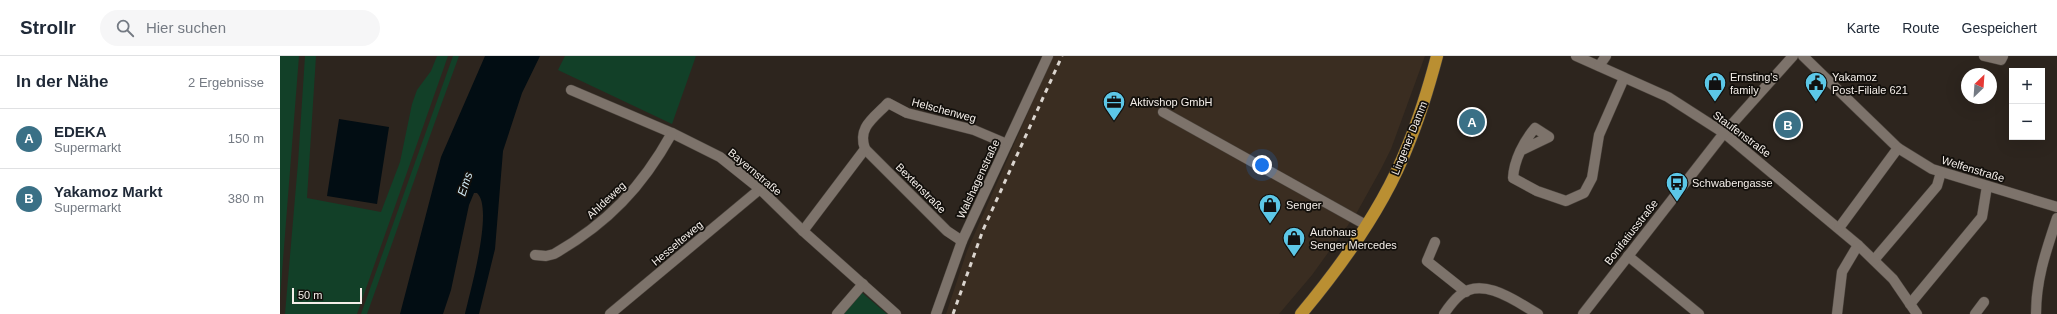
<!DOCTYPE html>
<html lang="de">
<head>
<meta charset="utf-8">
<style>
	body { margin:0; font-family:Helvetica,sans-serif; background:#f6f6f7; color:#1f2937 }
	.controls { position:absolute; right:12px; top:12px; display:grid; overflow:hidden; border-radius:0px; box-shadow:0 4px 16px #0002 }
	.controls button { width:36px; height:36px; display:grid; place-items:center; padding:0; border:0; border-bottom:1px solid #e0e1e3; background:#fff; color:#1f2937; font:20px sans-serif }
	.compass { position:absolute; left:1681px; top:12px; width:36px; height:36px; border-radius:50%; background:#fff; box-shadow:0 4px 16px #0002; rotate:25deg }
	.scale { position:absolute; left:12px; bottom:10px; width:70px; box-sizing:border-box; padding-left:4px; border:2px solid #f4eee9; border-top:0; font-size:11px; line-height:14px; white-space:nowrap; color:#f4eee9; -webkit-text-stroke:3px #120f0b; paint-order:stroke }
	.you { position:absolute; left:982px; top:109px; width:14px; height:14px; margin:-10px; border:3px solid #fff; border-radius:50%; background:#1a73e8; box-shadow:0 0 0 6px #1a73e833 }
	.badge { display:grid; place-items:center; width:26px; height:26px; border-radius:50%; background:#3a7086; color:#fff; font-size:13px; font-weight:700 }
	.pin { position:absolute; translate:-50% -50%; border:2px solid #fff; box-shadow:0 1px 4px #0006 }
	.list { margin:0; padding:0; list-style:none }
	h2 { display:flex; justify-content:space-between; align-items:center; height:52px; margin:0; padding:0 16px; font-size:17px }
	h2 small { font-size:13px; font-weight:400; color:#747a83 }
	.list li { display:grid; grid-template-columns:26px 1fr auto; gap:12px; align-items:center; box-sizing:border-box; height:60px; padding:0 16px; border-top:1px solid #e0e1e3 }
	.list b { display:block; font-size:15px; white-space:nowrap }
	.list p { margin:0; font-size:13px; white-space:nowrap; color:#747a83 }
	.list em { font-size:13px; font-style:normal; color:#747a83 }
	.icon { flex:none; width:22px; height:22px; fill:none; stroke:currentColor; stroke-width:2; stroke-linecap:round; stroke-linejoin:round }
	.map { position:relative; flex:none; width:1777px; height:258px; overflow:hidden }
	header { display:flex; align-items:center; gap:24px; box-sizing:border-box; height:56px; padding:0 20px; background:#fff; border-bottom:1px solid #e0e1e3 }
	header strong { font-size:19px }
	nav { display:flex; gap:22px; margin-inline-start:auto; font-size:14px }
	.search { width:280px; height:36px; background:#f6f6f7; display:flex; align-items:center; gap:10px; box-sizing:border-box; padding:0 14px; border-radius:22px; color:#747a83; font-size:15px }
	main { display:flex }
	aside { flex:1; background:#fff }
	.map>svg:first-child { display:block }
	.built { fill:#3a2d21 }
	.green { fill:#124028 }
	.water { fill:#020d13 }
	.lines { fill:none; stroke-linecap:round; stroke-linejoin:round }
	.minor-casing { stroke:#4b443d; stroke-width:11 }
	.major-casing { stroke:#4b443d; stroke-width:13 }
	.minor { stroke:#7d736b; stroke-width:10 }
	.major { stroke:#ba8f32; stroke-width:12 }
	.rail { stroke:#dbd5cf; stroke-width:3; stroke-dasharray:5 5; stroke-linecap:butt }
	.labels { text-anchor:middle; stroke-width:3.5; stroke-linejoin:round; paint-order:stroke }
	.poi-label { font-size:11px; fill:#f4eee9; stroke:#120f0b; text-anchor:start }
	.street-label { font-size:11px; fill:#f4eee9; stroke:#120f0b }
	.water-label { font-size:12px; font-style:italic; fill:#d0e9f3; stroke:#120f0b }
</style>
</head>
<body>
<header>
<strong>Strollr</strong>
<div class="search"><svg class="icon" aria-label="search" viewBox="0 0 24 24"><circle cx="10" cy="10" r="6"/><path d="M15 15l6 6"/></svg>Hier suchen</div>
<nav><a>Karte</a><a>Route</a><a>Gespeichert</a></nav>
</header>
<main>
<aside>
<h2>In der Nähe<small>2 Ergebnisse</small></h2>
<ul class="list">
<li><span class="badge">A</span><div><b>EDEKA</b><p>Supermarkt</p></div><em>150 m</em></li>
<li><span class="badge">B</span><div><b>Yakamoz Markt</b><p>Supermarkt</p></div><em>380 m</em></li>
</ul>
</aside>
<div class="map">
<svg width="1777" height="258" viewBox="0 0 1777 258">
	<rect width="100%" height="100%" fill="#2d251e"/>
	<polygon class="built" points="773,0 1145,0 1111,93 1101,113 1076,158 1032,219 999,258 666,258 687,195"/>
	<g class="green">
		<polygon points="0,0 19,0 0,242"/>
		<polygon points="25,0 36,0 27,142 101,156 120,106 132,48 137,34 151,15 157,0 168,0 77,258 5,258 18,107"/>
		<path d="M173 0H179C147 86 118 172 87 258H81Z"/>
		<polygon points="285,0 416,0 392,68 278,14"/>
		<polygon points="580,235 607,258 561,258"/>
	</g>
	<g class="water">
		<path d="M205 0H260L242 37 223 95 215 193 199 258H185C190 236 214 152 197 137H194L189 149 171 234 163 258H120L161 101Z"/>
		<polygon points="59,63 109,71 97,148 47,140"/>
	</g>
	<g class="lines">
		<g class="minor-casing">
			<g id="minor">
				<polyline points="1296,0 1388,41 1444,77 1578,189 1613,223 1637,258"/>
				<polyline points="1523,0 1618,92 1652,113 1777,151"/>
				<polyline points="1704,0 1721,4 1723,0"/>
				<polyline points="1319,10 1326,0"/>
				<polyline points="291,34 392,77 440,101 480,133 523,175 616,258"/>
				<polyline points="883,56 1086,169"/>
				<polyline points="585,93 667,175 682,185"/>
				<path d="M1242 94 1269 81 1255 72C1244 85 1234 104 1233 122L1257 135 1286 145 1304 137 1312 122 1319 79 1344 22"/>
				<polyline points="1559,172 1618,92"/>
				<path d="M523 175 585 93C577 71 594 62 608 47L627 57 694 74 727 88"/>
				<polyline points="1155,186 1147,205 1186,236"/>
				<path d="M255 199 266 200 274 198C328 167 362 131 392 77"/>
				<polyline points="1348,200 1419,258"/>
				<polyline points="1594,204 1657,130 1661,116"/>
				<polyline points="1630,248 1702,161 1707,130"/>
				<polyline points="330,258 480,133"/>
				<polyline points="557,258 583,228"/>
				<polyline points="656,258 682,185 768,0"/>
				<path d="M1164 258C1168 252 1174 244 1180 239 1203 220 1237 246 1258 258"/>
				<polyline points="1303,258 1444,77 1513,0"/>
				<polyline points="1557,258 1562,216 1578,189"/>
				<polyline points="1695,258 1704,246"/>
				<path d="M1756 258C1756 223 1766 195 1777 162"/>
			</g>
		</g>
		<g class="major-casing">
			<path id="major" d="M1021 258C1062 209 1105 149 1128 89 1140 60 1149 30 1157 0"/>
		</g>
		<use href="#minor" class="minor"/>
		<use href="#major" class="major"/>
		<polyline class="rail" points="673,258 703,174 782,0"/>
	</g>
	<defs>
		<g id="shop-pin" transform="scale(1.15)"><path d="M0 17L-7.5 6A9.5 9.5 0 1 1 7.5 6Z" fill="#5cc7e7" stroke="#120f0b"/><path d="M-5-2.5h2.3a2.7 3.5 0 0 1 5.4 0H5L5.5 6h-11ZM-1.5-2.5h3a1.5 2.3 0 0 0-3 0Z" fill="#111"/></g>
		<g id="civic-pin" transform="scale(1.15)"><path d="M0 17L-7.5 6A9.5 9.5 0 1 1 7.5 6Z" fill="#5cc7e7" stroke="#120f0b"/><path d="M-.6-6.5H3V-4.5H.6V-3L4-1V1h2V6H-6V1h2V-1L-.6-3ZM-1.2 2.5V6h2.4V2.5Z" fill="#111"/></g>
		<g id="office-pin" transform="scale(1.15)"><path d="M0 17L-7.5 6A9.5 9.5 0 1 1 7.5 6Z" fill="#5cc7e7" stroke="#120f0b"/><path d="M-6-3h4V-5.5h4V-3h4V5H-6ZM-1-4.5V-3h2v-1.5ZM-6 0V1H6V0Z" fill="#111"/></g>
		<g id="bus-pin" transform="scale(1.15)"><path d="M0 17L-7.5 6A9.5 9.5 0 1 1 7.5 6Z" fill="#5cc7e7" stroke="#120f0b"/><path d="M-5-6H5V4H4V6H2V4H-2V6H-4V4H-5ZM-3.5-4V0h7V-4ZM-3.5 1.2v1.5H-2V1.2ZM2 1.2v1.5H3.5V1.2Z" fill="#111"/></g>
	</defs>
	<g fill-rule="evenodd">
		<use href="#shop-pin" x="1435" y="27"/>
		<use href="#civic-pin" x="1536" y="27"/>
		<use href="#office-pin" x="834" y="46"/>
		<use href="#bus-pin" x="1397" y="127"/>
		<use href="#shop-pin" x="990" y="149"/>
		<use href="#shop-pin" x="1014" y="182"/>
	</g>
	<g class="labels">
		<g class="poi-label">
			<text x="1450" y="25">Ernsting's<tspan x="1450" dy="13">family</tspan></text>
			<text x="1552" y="25">Yakamoz<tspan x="1552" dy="13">Post-Filiale 621</tspan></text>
			<text x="850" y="50">Aktivshop GmbH</text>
			<text x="1412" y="131">Schwabengasse</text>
			<text x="1006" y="153">Senger</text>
			<text x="1030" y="180">Autohaus<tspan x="1030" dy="13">Senger Mercedes</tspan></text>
		</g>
		<g class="street-label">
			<text transform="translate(664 54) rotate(15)" y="4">Helschenweg</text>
			<text transform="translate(1462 78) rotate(37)" y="4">Staufenstraße</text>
			<text transform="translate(1129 82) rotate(-68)" y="4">Lingener Damm</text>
			<text transform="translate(1693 113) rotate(17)" y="4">Welfenstraße</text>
			<text transform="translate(475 116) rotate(40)" y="4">Bayernstraße</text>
			<text transform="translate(698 123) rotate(-65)" y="4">Walshagenstraße</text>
			<text transform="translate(641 132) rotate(45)" y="4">Bextenstraße</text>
			<text transform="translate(326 144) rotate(-43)" y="4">Ahldeweg</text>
			<text transform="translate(1351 176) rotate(-52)" y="4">Bonifatiusstraße</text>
			<text transform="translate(397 187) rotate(-40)" y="4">Hesselteweg</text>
		</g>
		<g class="water-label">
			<text transform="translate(185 128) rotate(-72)" y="4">Ems</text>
		</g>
	</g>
</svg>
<div class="controls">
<button>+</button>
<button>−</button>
</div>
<svg class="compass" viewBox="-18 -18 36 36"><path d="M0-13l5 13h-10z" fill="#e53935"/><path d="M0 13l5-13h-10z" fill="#747a83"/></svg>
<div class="scale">50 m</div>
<div class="you"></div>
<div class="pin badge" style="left:1192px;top:66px">A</div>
<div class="pin badge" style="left:1508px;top:69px">B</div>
</div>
</main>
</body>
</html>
